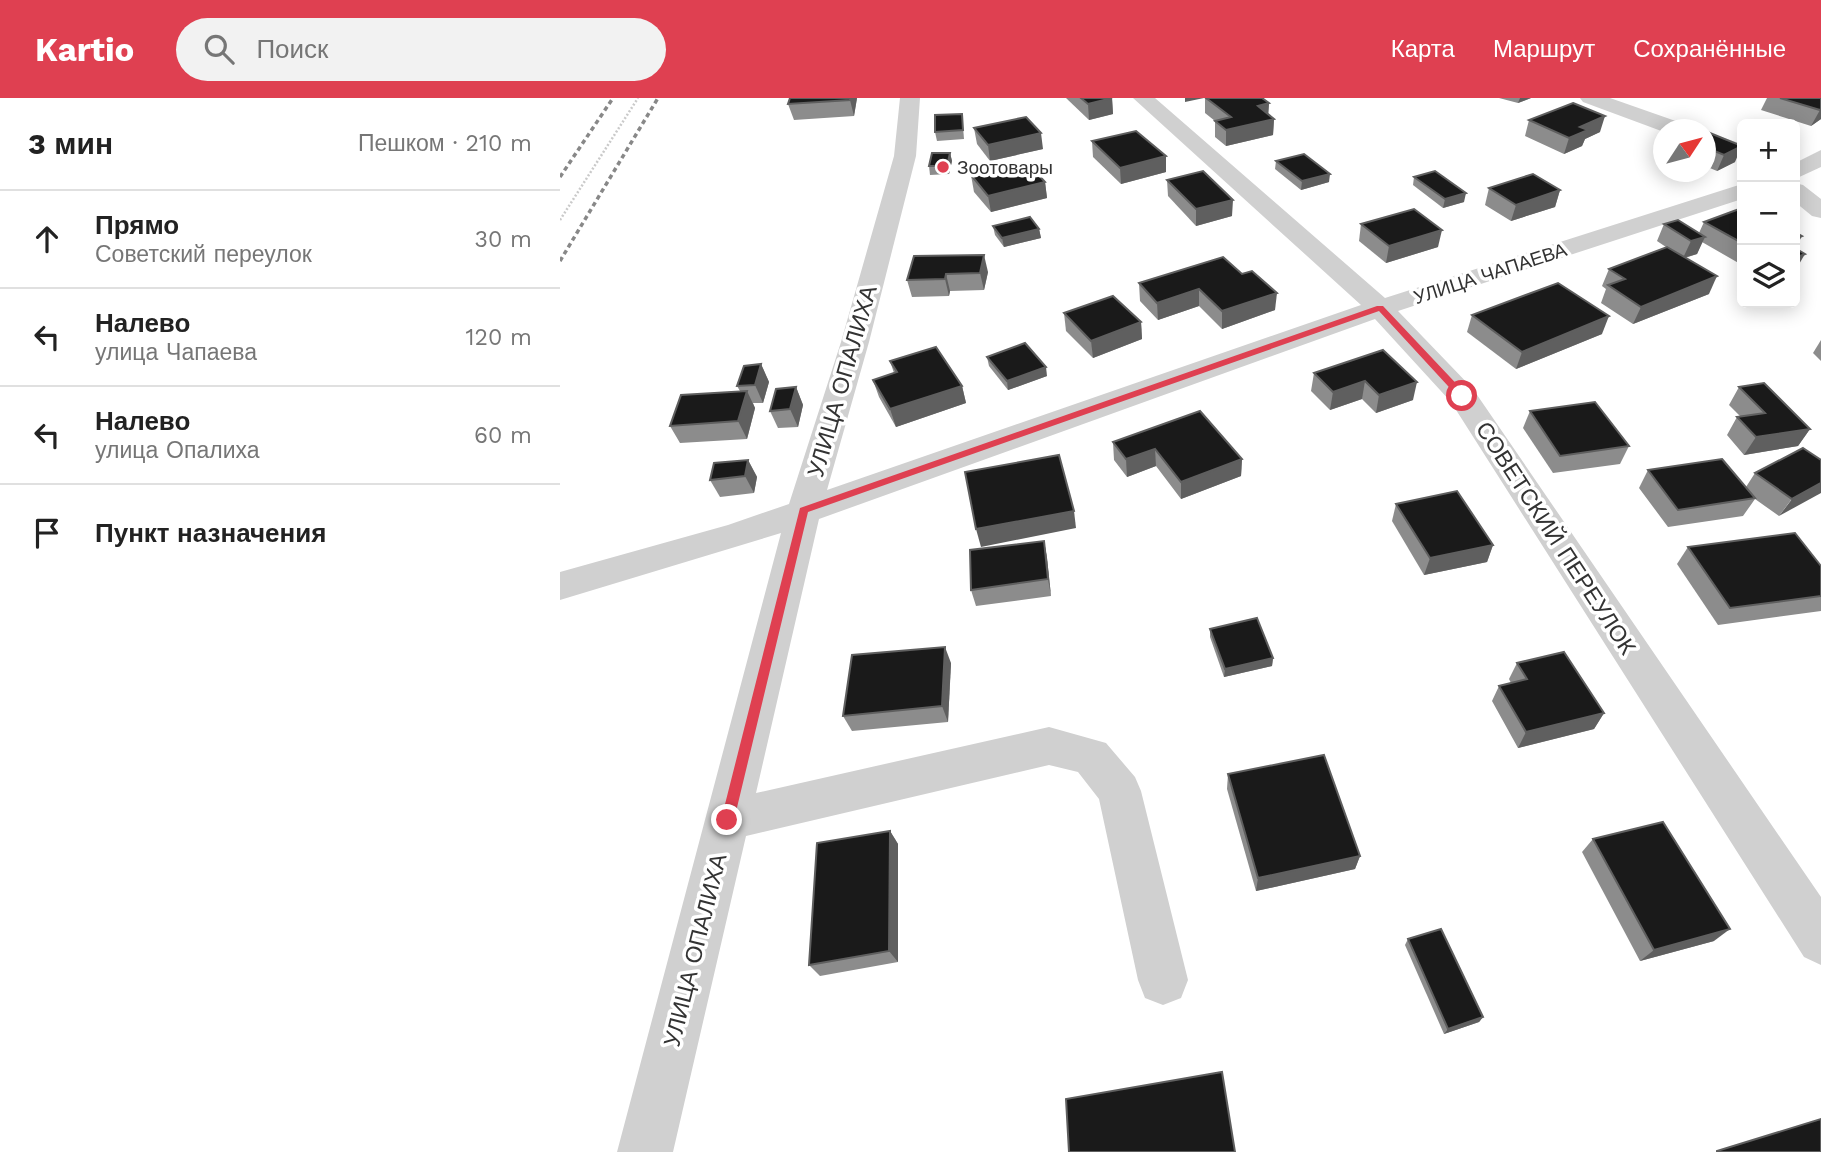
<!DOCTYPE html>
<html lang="ru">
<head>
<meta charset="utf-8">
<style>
	body { margin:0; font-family:"Work Sans",sans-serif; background:#f2f2f2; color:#222 }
	.controls { position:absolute; right:21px; top:21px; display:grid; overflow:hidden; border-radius:10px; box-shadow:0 4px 18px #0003 }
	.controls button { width:63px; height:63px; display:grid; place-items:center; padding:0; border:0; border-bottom:2px solid #e0e0e0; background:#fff; color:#222; font:35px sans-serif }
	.compass { position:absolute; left:1093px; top:21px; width:63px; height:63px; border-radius:50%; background:#fff; box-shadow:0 4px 18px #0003; rotate:54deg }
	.stop { position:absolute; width:21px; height:21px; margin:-16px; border:5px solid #df4051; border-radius:50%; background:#fff }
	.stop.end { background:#df4051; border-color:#fff; box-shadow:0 2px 7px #0008 }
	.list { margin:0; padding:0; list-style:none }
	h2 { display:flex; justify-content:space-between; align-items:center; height:91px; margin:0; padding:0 28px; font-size:30px }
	h2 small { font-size:23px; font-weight:400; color:#767676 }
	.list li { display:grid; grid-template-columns:46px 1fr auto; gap:21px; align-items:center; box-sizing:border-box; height:98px; padding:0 28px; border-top:2px solid #e0e0e0 }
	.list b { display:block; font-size:26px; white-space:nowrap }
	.list p { margin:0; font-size:23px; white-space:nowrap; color:#767676 }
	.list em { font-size:23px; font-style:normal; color:#767676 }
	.icon { flex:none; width:38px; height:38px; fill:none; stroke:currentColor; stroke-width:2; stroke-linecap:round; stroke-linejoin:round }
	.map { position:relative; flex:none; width:1261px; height:1054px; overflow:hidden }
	header { display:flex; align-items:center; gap:42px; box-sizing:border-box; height:98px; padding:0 35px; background:#df4051; color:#fff }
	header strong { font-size:33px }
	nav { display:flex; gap:38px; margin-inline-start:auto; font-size:24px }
	.search { width:490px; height:63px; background:#f2f2f2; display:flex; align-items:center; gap:18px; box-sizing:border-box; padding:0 24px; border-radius:38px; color:#767676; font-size:26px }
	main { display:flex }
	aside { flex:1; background:#fff }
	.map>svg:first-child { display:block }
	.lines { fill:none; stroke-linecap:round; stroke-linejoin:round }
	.path { stroke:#cacaca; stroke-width:2.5; stroke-dasharray:2 2; stroke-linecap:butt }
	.minor { fill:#d0d0d0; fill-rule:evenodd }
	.rail { stroke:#888; stroke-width:3.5; stroke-dasharray:4.5 3.5; stroke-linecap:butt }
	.wall { fill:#8c8c8c }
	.shaded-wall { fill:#5f5f5f }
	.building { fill:#1a1a1a; stroke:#5f5f5f; stroke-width:2 }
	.route { fill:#df4051 }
	.poi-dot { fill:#df4051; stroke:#fff; stroke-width:2.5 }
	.labels { text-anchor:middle; stroke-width:7; stroke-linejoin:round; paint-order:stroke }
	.far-poi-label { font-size:19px; fill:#333; stroke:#fff; text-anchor:start }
	.far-street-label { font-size:19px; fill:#333; stroke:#fff }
	.street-label { font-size:23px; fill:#333; stroke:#fff }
</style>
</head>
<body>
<header>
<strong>Kartio</strong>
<div class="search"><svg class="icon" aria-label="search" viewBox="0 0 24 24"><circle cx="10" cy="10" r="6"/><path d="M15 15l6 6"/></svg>Поиск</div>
<nav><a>Карта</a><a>Маршрут</a><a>Сохранённые</a></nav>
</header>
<main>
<aside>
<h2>3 мин<small>Пешком · 210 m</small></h2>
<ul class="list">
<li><svg class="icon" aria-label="ahead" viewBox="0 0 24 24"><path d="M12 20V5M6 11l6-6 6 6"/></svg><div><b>Прямо</b><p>Советский переулок</p></div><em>30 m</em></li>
<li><svg class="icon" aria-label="left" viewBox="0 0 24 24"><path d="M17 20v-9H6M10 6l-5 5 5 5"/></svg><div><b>Налево</b><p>улица Чапаева</p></div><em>120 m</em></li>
<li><svg class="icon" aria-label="left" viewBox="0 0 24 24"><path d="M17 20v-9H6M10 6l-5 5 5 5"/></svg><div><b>Налево</b><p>улица Опалиха</p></div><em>60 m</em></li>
<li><svg class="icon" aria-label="arrive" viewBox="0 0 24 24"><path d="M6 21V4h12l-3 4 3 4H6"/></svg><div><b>Пункт назначения</b></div></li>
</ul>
</aside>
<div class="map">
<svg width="1261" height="1054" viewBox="0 0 1261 1054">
	<rect width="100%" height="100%" fill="#fff"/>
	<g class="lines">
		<polyline class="path" points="0,122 78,0"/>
		<g class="minor">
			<polygon points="340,0 360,0 356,58 309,244 267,392 801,207 573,0 595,0 825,200 1182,86 1182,101 838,213 913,291 1261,799 1261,867 1244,859 891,304 815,221 259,421 196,695 489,629 546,645 575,679 581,693 628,882 621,900 603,907 585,900 578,882 539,701 518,674 489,667 186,738 113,1054 57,1054 221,435 0,502 0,474 168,427 229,406 281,244 334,58"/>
			<polygon points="1020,0 1050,0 1127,27 1130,32 1104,34 1023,4"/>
			<polygon points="1146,34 1182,46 1182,61 1146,48"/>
			<polygon points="1261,52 1261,69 1235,81 1235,65"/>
			<polygon points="1235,85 1243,87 1261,101 1261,120 1252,118 1235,104"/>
		</g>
		<g class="rail">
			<polyline points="0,79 53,0"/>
			<polyline points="0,163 98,0"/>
		</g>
	</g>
	<g class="wall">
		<polygon points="230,0 297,0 294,18 234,22 228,6"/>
		<polygon points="506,0 552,0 553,16 529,22"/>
		<polygon points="645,0 702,0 709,5 708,16 714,21 713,37 666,48 655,39 655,23 645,15"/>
		<polygon points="939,0 971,0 958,5"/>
		<polygon points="1207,0 1261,0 1261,21 1251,28 1201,12"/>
		<polygon points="402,16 404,41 377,43 375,34"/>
		<polygon points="969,22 1040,34 1025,41 1022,48 1004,56 965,38"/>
		<polygon points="414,30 483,51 430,63 417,46"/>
		<polygon points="1145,33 1175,64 1157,73 1145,68"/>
		<polygon points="532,43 606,74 561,86 533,59"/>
		<polygon points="390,55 392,63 389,76 370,77 369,68"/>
		<polygon points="716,63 769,84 741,92 715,71"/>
		<polygon points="411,77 485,84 487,100 431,114 414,94"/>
		<polygon points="854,79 904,104 883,110 853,87"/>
		<polygon points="607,82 672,118 636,128 608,98"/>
		<polygon points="929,90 1000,92 995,109 951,123 925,107"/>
		<polygon points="1182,110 1182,167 1142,144 1137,156 1125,160 1149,196 1073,226 1041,205 1046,191 1042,188 1049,171 1106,149 1097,143 1104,126 1139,135 1144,124"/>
		<polygon points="801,126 878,149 826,165 799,143"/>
		<polygon points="433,128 479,131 481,140 444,149 435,137"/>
		<polygon points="354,158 428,174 424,192 390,193 389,198 352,199 347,182"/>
		<polygon points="682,176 715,212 662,231 639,208 598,222 580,203 579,185"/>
		<polygon points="504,215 581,224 582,241 533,260 506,233"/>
		<polygon points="912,217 1042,236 956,271 907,234"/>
		<polygon points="1261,242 1261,263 1253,255"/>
		<polygon points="823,252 853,302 816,315 802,301 770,312 751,293 754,275"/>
		<polygon points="427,259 487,278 448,292 429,268"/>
		<polygon points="330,263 402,288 406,305 336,329 319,299 313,282 334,275"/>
		<polygon points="201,266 209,284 203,305 193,305 195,310 187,341 120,345 110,328 180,293 177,288"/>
		<polygon points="236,289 243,307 238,329 218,330 210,313"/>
		<polygon points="1179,289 1250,331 1238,348 1184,357 1167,337 1177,319 1181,319 1169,307"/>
		<polygon points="970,313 1069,348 1060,366 993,375 963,330"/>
		<polygon points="553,344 682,361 681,378 621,401 596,368 567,379 554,362"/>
		<polygon points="188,362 197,379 194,395 160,399 150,382"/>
		<polygon points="1261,362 1219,418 1195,401 1183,418 1108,429 1079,390 1088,372 1186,389 1195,375"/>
		<polygon points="836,406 933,447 927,464 864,477 832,423"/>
		<polygon points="484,443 487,460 491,498 416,508 411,492"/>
		<polygon points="1128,449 1261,468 1261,513 1158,527 1117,466"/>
		<polygon points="650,531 713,560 712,568 664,579 650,539"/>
		<polygon points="391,565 388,624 292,633 283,618"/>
		<polygon points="957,565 1044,615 1034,631 958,650 932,603 939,588 951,585 949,581"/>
		<polygon points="668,676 800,758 795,771 696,793 667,691"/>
		<polygon points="330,733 338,746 338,864 260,878 249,867"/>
		<polygon points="1033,741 1154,843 1080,863 1022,754"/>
		<polygon points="848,841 923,919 919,924 884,936 845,847"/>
	</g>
	<g class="shaded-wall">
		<polygon points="290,0 297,0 294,18 290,2"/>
		<polygon points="552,0 553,16 529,22 528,6"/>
		<polygon points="625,0 644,0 625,4"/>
		<polygon points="960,0 971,0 958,5"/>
		<polygon points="709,5 708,21 698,8"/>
		<polygon points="1261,11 1261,21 1251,28 1260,12"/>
		<polygon points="1045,18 1040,34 1025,41 1022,48 1004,56 1009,40 1020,29"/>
		<polygon points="714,21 713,37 666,48 666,32"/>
		<polygon points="481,35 483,51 430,63 428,47"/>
		<polygon points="1182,48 1175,64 1157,73 1164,57"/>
		<polygon points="390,55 392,63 389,76 387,68"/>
		<polygon points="606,58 606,74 561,86 560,70"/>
		<polygon points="770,76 769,84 741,92 742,83"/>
		<polygon points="485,84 487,100 431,114 428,98"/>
		<polygon points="1000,92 995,109 951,123 956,107"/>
		<polygon points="906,95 904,104 883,110 885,101"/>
		<polygon points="673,102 672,118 636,128 636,111"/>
		<polygon points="479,131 481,140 444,149 442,140"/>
		<polygon points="882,132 878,149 826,165 829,148"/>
		<polygon points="1242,138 1235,151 1235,141"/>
		<polygon points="1145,139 1137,156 1123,160 1131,143"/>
		<polygon points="1245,156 1235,173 1235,160"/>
		<polygon points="424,157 428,174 424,192 420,175"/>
		<polygon points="386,176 390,193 389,198 385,181"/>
		<polygon points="1157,178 1149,196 1073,226 1081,209"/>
		<polygon points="639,191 639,208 598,222 597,205"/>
		<polygon points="717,195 715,212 662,231 662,213"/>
		<polygon points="1049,218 1042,236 956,271 962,254"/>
		<polygon points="581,224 582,241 533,260 531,243"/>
		<polygon points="201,266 209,284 203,305 195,287"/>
		<polygon points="486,269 487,278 448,292 447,283"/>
		<polygon points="805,283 802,301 770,312 773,294"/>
		<polygon points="857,284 853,302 816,315 819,297"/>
		<polygon points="402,288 406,305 336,329 330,311"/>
		<polygon points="236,289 243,307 238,329 230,311"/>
		<polygon points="187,293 195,310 187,341 178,323"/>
		<polygon points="1250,331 1238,348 1184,357 1196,339"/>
		<polygon points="595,351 596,368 567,379 566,361"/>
		<polygon points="682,361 681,378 621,401 621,384"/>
		<polygon points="188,362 197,379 194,395 185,378"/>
		<polygon points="1261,385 1261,395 1219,418 1232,401"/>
		<polygon points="514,413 516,430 421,449 416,431"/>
		<polygon points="484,443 487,460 491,498 488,481"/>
		<polygon points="933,447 927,464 864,477 870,460"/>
		<polygon points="385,549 391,565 388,624 382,608"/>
		<polygon points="713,560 712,568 664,579 665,571"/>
		<polygon points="1044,615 1034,631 958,650 966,634"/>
		<polygon points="330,733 338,746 338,864 329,853"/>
		<polygon points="800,758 795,771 696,793 698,780"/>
		<polygon points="1170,831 1154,843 1080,863 1094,852"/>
		<polygon points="923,919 919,924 884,936 888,931"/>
	</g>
	<g class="building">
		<polygon points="230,0 290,0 290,2 228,6"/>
		<polygon points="521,0 552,0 528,6"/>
		<polygon points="646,0 702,0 709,5 698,8 714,21 666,32 655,23 671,19"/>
		<polygon points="1220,0 1261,0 1261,11 1260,12"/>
		<polygon points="1013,5 1045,18 1020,29 1028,32 1009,40 969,22"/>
		<polygon points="402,16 403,32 375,34 375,17"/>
		<polygon points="466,19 481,35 428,47 414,30"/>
		<polygon points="576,33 606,58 560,70 532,43"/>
		<polygon points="1145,33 1182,48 1164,57 1145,49"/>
		<polygon points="372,55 390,55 387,68 369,68"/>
		<polygon points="744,56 770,76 742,83 716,63"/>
		<polygon points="457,66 467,76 476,74 485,84 428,98 411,77"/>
		<polygon points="643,73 673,102 636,111 607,82"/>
		<polygon points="875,73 906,95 885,101 854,79"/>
		<polygon points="973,76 1000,92 956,107 929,90"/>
		<polygon points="1182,110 1182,145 1144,124"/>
		<polygon points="854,111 882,132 829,148 801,126"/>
		<polygon points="470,119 479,131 442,140 433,128"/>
		<polygon points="1118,122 1145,139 1131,143 1104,126"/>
		<polygon points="1235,134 1242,138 1235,141"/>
		<polygon points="1107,149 1157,178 1081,209 1048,187 1065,181 1049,171"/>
		<polygon points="1235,150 1245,156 1235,160"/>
		<polygon points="424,157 420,175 386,176 385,181 347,182 354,158"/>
		<polygon points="663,159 682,176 692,173 717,195 662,213 639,191 597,205 579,185"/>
		<polygon points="998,185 1049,218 962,254 912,217"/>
		<polygon points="553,198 581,224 531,243 504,215"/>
		<polygon points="465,245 486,269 447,283 427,259"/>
		<polygon points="376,249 402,288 330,311 313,282 337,274 330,263"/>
		<polygon points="823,252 857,284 819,297 805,283 773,294 754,275"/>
		<polygon points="201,266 195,287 177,288 184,268"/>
		<polygon points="1204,285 1250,331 1196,339 1177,319 1205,315 1179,289"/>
		<polygon points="236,289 230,311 210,313 216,291"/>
		<polygon points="187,293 178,323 110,328 121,297"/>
		<polygon points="1035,304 1069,348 1000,358 970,313"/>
		<polygon points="640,313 682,361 621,384 595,351 566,361 553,344"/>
		<polygon points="1243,350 1261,362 1261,385 1232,401 1195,375"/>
		<polygon points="499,357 514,413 416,431 405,374"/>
		<polygon points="1162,361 1195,400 1118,412 1088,372"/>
		<polygon points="188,362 185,378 150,382 154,365"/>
		<polygon points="897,393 933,447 870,460 836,406"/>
		<polygon points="1235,435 1261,468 1261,498 1170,510 1128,449"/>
		<polygon points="484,443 488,481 411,492 410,452"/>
		<polygon points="697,520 713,560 665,571 650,531"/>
		<polygon points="385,549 382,608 283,618 292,557"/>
		<polygon points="1004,554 1044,615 966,634 939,588 967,581 957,565"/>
		<polygon points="764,657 800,758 698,780 668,676"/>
		<polygon points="1103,724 1170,831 1094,852 1033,741"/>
		<polygon points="330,733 329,853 249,867 257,745"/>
		<polygon points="881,831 923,919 888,931 848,841"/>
		<polygon points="662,974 675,1054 509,1054 506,1001"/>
		<polygon points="1261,1021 1261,1054 1157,1054 1157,1053"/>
	</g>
	<polygon class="route" points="817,208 823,208 906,296 906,300 899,300 819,213 248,414 174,722 172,726 163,726 161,722 240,410"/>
	<circle class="poi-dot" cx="383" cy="69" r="7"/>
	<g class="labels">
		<g class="far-poi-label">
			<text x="397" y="76">Зоотовары</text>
		</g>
		<g class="far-street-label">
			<text transform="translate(930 175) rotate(-18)" y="7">УЛИЦА ЧАПАЕВА</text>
		</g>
		<g class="street-label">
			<text transform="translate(282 283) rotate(-74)" y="8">УЛИЦА ОПАЛИХА</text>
			<text transform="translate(996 440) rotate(57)" y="8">СОВЕТСКИЙ ПЕРЕУЛОК</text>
			<text transform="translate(135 852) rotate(-76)" y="8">УЛИЦА ОПАЛИХА</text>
		</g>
	</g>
</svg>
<div class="controls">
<button>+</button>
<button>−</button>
<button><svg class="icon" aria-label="layers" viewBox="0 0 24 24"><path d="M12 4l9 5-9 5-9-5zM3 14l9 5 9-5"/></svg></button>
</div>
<svg class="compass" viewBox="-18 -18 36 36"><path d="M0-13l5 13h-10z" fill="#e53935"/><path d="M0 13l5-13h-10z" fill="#767676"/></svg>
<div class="stop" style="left:902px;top:298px"></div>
<div class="stop end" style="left:167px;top:722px"></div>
</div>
</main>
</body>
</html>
